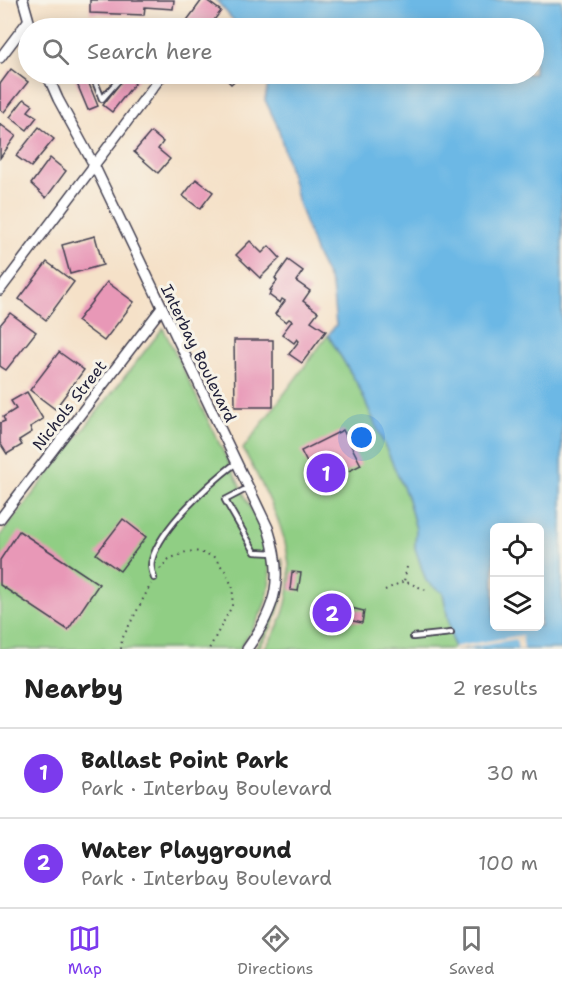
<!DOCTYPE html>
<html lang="en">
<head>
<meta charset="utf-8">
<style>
	body { margin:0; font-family:"Shantell Sans",sans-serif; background:#f2f2f2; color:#222 }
	.controls { position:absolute; right:18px; bottom:18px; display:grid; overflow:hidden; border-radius:9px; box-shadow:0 3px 15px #0003 }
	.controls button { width:54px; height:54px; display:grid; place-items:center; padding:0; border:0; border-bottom:2px solid #e0e0e0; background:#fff; color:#222; font:30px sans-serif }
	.you { position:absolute; left:362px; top:438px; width:21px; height:21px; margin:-15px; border:4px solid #fff; border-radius:50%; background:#1a73e8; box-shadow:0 0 0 9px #1a73e833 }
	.badge { display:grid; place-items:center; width:39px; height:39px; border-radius:50%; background:#7c3aed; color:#fff; font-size:20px; font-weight:700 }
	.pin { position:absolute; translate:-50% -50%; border:3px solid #fff; box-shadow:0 2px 6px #0006 }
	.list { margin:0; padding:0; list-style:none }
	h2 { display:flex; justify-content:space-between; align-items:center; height:78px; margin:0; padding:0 24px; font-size:26px }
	h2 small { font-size:20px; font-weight:400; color:#767676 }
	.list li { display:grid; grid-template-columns:39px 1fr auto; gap:18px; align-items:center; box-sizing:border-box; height:90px; padding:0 24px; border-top:2px solid #e0e0e0 }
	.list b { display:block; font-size:22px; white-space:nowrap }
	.list p { margin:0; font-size:20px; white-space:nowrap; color:#767676 }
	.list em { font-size:20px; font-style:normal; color:#767676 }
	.icon { flex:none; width:33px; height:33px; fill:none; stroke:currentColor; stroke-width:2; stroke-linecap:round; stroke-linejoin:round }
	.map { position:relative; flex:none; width:562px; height:649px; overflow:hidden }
	.search { position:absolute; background:#fff; box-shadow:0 3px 15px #0003; left:18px; right:18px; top:18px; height:66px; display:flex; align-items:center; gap:15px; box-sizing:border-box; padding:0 21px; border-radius:33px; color:#767676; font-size:22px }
	.sheet { height:258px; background:#fff }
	nav { display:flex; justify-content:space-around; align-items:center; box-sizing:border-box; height:84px; border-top:2px solid #e0e0e0; background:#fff; font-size:16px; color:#767676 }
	nav a { display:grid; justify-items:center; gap:3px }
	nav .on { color:#7c3aed }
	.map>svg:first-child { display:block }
	.green { fill:#90ce84; stroke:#597860; stroke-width:1.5 }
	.water { fill:#6cb8e5; stroke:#476d90; stroke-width:1.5; fill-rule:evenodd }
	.pier { fill:#f5e1c8 }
	.building { fill:#e898b7 }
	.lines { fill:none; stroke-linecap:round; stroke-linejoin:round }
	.lane-casing { stroke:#423f50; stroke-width:8 }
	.street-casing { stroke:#423f50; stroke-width:12 }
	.path { stroke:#423f50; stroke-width:2; stroke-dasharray:1.5 4.5; stroke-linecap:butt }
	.lane { stroke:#fff; stroke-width:4.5 }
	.street { stroke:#fff; stroke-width:9 }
	.labels { text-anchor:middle; stroke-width:6; stroke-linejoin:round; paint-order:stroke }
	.street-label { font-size:16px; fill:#22223b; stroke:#f7f3e8 }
</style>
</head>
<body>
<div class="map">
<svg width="562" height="649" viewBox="0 0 562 649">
	<rect width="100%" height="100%" fill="#f7f3e8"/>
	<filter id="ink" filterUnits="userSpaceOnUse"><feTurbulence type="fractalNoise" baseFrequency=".0167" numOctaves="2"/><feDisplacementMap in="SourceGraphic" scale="12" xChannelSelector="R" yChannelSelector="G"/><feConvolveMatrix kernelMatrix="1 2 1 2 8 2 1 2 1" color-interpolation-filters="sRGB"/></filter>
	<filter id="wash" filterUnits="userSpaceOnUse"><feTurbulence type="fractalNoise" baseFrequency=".008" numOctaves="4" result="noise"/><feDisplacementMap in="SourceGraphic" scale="24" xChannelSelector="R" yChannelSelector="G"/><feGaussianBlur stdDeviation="1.35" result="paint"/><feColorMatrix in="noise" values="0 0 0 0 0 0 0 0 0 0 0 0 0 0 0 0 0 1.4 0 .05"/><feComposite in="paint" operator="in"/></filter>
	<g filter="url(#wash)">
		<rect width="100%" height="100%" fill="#f5e1c8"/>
		<g class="green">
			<path d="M163 328 262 531C278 581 270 607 239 649H0V536Z"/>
			<path d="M328 335 358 385 407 496 416 529 415 548 443 593 454 649H264C316 579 278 514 243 449Z"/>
			<path d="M282 557C288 591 278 622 258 649H254C276 619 284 594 282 557Z"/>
		</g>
		<path class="water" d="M216 0H562V649H454L443 593 426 581 415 548 416 529 407 496 358 385 328 335 336 325 332 286 316 254 298 202 278 127 265 100 270 74H534V28H240ZM494 528H540V626H494Z"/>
		<polygon class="pier" points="522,635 524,649 518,649 516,639 461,649 454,649 453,647"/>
		<g id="blocks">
			<g class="building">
				<polygon points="90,0 174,0 173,9 145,7 144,15 90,13"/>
				<polygon points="202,0 206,0 221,11 208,28 193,28 185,23"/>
				<polygon points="11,69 28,82 4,112 0,109 0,84"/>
				<polygon points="73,74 85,74 98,106 88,110"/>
				<polygon points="127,74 142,74 112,112 103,105"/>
				<polygon points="221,74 252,74 254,76 248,81 242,74 231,84"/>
				<polygon points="24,99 33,105 28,111 37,117 27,130 10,117"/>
				<polygon points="0,124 16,136 0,158"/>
				<polygon points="39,127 54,139 31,167 16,156"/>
				<polygon points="151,132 163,142 158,149 170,159 158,173 134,152"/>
				<polygon points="50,158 66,171 46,198 31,184"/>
				<polygon points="196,179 213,192 200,209 183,196"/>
				<polygon points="95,236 103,265 70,274 62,245"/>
				<polygon points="250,241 262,253 269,246 280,258 260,278 236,255"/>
				<polygon points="288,260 303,271 296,281 310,291 303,301 318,312 311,321 326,331 302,363 289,354 299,341 297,339 294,343 282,334 292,321 289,319 286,322 275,314 285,301 282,299 280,303 269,295 272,291 270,290 277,281 275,278"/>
				<polygon points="47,262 74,282 46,320 19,299"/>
				<polygon points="107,282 134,302 104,341 77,321"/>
				<polygon points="10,313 36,332 6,370 0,366 0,325"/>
				<polygon points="234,340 273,340 273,407 235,407"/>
				<polygon points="59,352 84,370 55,409 30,390"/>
				<polygon points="27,392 43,419 30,427 32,432 19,440 22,445 7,454 0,443 0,423 5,421 3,417 16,409 11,401"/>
				<polygon points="343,430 361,465 319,486 301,451"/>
				<polygon points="123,519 146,537 120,571 96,554"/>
				<polygon points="19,531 99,584 68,630 0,585 0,560"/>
				<polygon points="292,572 301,573 298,591 290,590"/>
				<polygon points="351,608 364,611 362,623 349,620"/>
			</g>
		</g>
	</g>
	<g filter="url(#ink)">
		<use href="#blocks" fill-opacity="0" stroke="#423f50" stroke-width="1.5"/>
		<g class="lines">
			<g class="lane-casing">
				<g id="lane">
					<polyline points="60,28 80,28"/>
					<polyline points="92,74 102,99 124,74"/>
					<polyline points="248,488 225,500 255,552 275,553"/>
					<path d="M154 578C152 572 150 566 152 560 160 528 210 483 236 463"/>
					<polyline points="413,637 451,633"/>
				</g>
			</g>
			<g class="street-casing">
				<g id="street">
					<polyline points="23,0 31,28"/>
					<polyline points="0,58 28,21"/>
					<path d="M47 74 58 99 95 167 268 528C284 578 277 607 247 649"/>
					<polyline points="0,290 163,74"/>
					<polyline points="0,519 161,309"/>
				</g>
			</g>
			<g class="path">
				<polyline points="407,567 404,581 426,590"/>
				<polyline points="160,569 169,559 186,552 195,551 213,556 225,571 233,588 232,606 209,649"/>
				<polyline points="385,590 404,581"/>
				<polyline points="121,649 122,639 151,584"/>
			</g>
			<use href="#lane" class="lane"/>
			<use href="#street" class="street"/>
		</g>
	</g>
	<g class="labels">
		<g class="street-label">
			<text transform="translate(199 353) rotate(64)" y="6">Interbay Boulevard</text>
			<text transform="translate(69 405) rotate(-52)" y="6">Nichols Street</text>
		</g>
	</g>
</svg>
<div class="controls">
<button><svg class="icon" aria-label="locate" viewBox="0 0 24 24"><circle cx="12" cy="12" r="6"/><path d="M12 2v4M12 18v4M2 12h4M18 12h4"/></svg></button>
<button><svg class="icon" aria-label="layers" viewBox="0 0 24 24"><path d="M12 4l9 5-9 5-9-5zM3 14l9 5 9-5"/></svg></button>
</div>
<div class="you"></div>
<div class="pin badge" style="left:326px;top:473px">1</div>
<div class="pin badge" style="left:332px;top:613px">2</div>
<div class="search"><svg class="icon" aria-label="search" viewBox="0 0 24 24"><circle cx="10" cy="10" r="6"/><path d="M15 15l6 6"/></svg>Search here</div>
</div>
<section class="sheet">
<h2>Nearby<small>2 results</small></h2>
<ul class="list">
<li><span class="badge">1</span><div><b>Ballast Point Park</b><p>Park · Interbay Boulevard</p></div><em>30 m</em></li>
<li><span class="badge">2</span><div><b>Water Playground</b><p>Park · Interbay Boulevard</p></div><em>100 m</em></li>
</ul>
</section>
<nav>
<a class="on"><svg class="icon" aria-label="map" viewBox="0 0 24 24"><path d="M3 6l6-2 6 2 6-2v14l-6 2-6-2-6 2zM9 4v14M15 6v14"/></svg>Map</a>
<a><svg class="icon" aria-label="directions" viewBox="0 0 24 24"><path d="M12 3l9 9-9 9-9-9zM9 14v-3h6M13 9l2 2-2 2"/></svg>Directions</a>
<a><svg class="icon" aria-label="saved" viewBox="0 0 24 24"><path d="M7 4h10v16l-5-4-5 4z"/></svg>Saved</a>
</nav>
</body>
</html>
